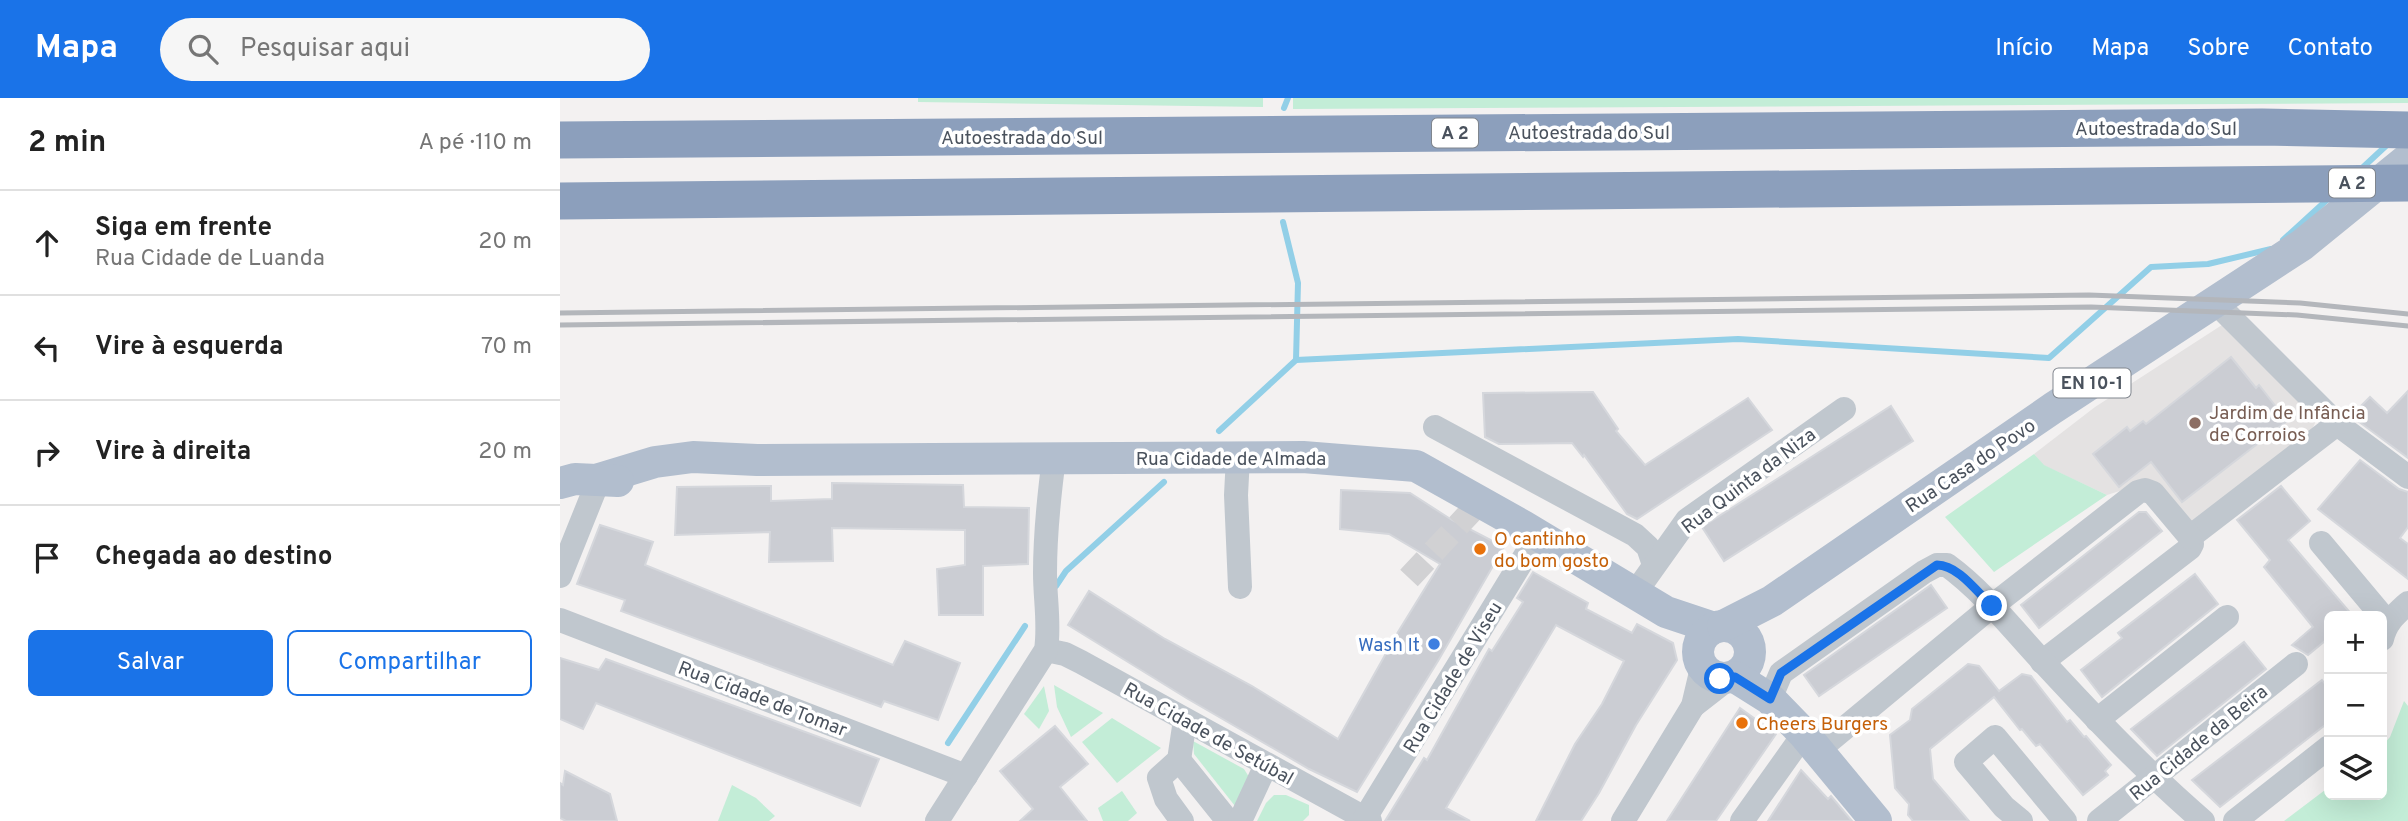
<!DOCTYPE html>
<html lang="pt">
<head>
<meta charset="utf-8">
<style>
	body { margin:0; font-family:Overpass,sans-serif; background:#f6f6f6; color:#222 }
	.controls { position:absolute; right:21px; bottom:21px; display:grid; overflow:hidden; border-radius:10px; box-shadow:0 7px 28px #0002 }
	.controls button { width:63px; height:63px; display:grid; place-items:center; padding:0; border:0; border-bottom:2px solid #e0e0e0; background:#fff; color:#222; font:35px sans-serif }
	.stop { position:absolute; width:21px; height:21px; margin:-16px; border:5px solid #1a73e8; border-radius:50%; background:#fff }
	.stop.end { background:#1a73e8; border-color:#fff; box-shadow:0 2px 7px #0008 }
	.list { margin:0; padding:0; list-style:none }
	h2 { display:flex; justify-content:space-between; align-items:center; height:91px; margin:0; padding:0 28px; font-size:30px }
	h2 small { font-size:23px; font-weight:400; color:#767676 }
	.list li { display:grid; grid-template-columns:46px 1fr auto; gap:21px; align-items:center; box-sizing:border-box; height:105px; padding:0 28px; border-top:2px solid #e0e0e0 }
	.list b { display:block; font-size:26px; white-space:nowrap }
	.list p { margin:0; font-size:23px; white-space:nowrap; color:#767676 }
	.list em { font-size:23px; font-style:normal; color:#767676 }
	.actions { display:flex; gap:14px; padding:21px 28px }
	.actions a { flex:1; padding:16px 0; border:2px solid #1a73e8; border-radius:10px; text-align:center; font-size:24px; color:#1a73e8 }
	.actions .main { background:#1a73e8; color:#fff }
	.icon { flex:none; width:38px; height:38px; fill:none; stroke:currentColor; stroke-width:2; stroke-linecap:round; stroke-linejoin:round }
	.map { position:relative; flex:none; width:1848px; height:723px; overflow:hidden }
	header { display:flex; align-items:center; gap:42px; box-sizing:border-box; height:98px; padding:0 35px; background:#1a73e8; color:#fff }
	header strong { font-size:33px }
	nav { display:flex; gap:38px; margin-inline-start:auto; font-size:24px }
	.search { width:490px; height:63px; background:#f6f6f6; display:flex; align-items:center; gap:18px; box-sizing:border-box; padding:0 24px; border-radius:38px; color:#767676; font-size:26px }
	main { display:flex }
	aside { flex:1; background:#fff }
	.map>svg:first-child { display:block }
	.education { fill:#e4e2e2 }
	.green { fill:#c3edd7 }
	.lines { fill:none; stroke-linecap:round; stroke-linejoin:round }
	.stream { stroke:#92cfe7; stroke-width:6 }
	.building { fill:#cbcdd3; stroke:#d5d7dc; stroke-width:2 }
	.minor-tunnel { stroke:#d1d1d3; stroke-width:24; stroke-dasharray:24 12; stroke-linecap:butt }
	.minor { stroke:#c0c7ce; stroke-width:24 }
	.major { stroke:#b2bece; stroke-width:32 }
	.highway { stroke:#8c9fbc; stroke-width:37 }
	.rail { stroke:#b3b6bb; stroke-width:5 }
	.route { stroke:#1a73e8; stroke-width:9 }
	.education-dot { fill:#8d6e63; stroke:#fff; stroke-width:2.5 }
	.food-dot { fill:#e8710a; stroke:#fff; stroke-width:2.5 }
	.shop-dot { fill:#3f7fe0; stroke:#fff; stroke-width:2.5 }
	.labels { text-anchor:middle; stroke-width:7; stroke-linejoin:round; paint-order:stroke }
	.shield { fill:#fff; stroke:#80868e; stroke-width:2 }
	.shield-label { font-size:18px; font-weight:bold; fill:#4a525d }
	.street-label { font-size:19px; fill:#4a525d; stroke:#fff }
	.education-label { font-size:19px; fill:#785e54; stroke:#fff; text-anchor:start }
	.food-label { font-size:19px; fill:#c56008; stroke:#fff; text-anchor:start }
	.shop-label { font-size:19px; fill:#366cbe; stroke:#fff; text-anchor:end }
</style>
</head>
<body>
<header>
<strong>Mapa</strong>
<div class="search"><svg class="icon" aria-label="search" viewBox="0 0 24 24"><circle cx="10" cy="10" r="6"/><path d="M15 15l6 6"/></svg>Pesquisar aqui</div>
<nav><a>Início</a><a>Mapa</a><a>Sobre</a><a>Contato</a></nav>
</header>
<main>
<aside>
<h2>2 min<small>A pé · 110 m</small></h2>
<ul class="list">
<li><svg class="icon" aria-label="ahead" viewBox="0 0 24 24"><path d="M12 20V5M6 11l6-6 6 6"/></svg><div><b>Siga em frente</b><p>Rua Cidade de Luanda</p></div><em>20 m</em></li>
<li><svg class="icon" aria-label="left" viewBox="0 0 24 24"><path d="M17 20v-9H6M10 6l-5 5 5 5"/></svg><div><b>Vire à esquerda</b></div><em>70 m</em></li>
<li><svg class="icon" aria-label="right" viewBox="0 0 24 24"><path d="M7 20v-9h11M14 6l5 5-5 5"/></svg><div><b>Vire à direita</b></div><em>20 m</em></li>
<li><svg class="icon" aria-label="arrive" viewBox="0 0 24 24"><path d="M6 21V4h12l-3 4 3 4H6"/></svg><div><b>Chegada ao destino</b></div></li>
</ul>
<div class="actions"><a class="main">Salvar</a><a>Compartilhar</a></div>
</aside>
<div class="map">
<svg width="1848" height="723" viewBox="0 0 1848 723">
	<rect width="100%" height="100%" fill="#f3f1f1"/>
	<polygon class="education" points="1662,227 1759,316 1751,334 1633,428 1572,389 1547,397 1483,367 1474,356 1535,309"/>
	<g class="green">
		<polygon points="358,0 703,0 703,9 358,4"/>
		<polygon points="733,0 1848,0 1848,5 733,11"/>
		<polygon points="1474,356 1484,367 1547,397 1434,474 1385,419"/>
		<polygon points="494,587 543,615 511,639 497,609"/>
		<polygon points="484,588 489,613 479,631 464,616"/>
		<polygon points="1844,603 1848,608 1848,723 1724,723 1769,689 1769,697 1822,697 1822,648 1830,639"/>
		<polygon points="552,620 601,650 557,685 522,644"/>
		<polygon points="633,643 684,671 689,679 675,708 634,656"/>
		<polygon points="172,687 196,700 215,718 209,723 158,723"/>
		<polygon points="562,693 577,715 568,723 543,723 538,710"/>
		<polygon points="714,697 726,697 749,707 749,717 743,723 697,723 706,705"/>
	</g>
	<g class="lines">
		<g class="stream">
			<polyline points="724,10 728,0"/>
			<polyline points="1800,72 1828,46"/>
			<polyline points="723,124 738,185 736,262"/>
			<polyline points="1723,142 1769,100"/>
			<polyline points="659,333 736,262 1178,241 1489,260 1591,169 1648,166 1711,151"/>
			<polyline points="496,488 506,473 604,384"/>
			<polyline points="388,645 465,528"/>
		</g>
	</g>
	<g class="building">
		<polygon points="1671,259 1696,290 1699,287 1727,323 1622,404 1591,364 1559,389 1533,356 1567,329 1570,333 1583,323 1586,326"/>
		<polygon points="1848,293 1848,360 1791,318 1810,299 1827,315"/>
		<polygon points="1033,294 1058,331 1056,333 1085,367 1188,300 1212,332 1077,421 1067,416 1024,357 1023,359 1012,345 939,346 925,339 923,295"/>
		<polygon points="1331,308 1353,343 1164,463 1142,429"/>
		<polygon points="1800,362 1839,391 1848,394 1848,429 1840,440 1848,446 1848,481 1758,411"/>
		<polygon points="272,385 403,387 404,409 469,410 468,466 423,468 423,517 379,517 377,471 405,467 405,432 272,430 273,463 209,464 210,434 115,437 117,389 211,388 211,403 272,401"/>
		<polygon points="1721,388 1750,423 1728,442 1793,518 1769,518 1769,549 1765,543 1748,557 1732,547 1753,529 1704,469 1710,462 1677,422"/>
		<polygon points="781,392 850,395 892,422 944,449 878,563 797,694 749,671 628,601 508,527 529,493 605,541 692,588 778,641 838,534 880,466 829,436 780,431"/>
		<polygon points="1579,414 1586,414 1602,433 1479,530 1461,507"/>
		<polygon points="40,427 93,444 85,467 333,567 345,543 400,565 378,622 324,603 321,609 61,513 65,502 17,486"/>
		<polygon points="973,474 1028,505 1026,511 1072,535 1077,526 1113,545 1117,562 1076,627 1039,695 1021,723 976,723 1015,646 1042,606 1064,563 996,527 886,710 910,723 825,723 864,660 867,662 929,551 932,553 963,504 957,500"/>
		<polygon points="1635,476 1658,506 1542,599 1521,572 1562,540 1558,535"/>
		<polygon points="1371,487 1387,510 1259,598 1244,577"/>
		<polygon points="1684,544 1706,571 1597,658 1571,631"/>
		<polygon points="0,560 39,572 46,561 319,661 300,708 36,605 23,631 0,621"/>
		<polygon points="1408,566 1419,568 1439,593 1462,576 1471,578 1507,624 1510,622 1524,639 1526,638 1551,667 1545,673 1548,677 1523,697 1480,646 1476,648 1462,631 1460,632 1434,599 1370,651 1373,681 1409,723 1353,723 1348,717 1349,706 1335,690 1330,637 1350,622 1352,611"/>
		<polygon points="1762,582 1769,591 1769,624 1660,709 1632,682"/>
		<polygon points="1180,610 1216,636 1156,723 1107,723"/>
		<polygon points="495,628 528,666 500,689 527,723 460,723 473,711 440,673"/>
		<polygon points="1241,672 1268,701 1271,698 1292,723 1208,723"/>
		<polygon points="5,673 50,696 57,723 6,723 0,720 0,685 3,687"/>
	</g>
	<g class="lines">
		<polyline class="minor-tunnel" points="849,480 920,404"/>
		<g class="minor">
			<polyline points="1655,204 1777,326 1848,379"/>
			<polyline points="875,329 1075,437 1088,449 1094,467"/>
			<polyline points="678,359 676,397 680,489"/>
			<polyline points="1630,439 1777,326"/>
			<polyline points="1761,445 1828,525"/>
			<polyline points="0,478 39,381"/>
			<polyline points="1075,495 1127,422 1284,311"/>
			<polyline points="0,522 406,678"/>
			<path d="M1822 541C1826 524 1836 516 1848 505"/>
			<polyline points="486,552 505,556 521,564 810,723"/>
			<polyline points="1482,564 1630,450 1632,446 1630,439"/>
			<path d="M1210 601 1221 575 1364 474 1377 467H1387C1424 494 1453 532 1484 565 1535 620 1586 674 1643 723"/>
			<polyline points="1133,608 1169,580"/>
			<polyline points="1537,622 1667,519"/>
			<polyline points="1257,653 1432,508 1578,394 1585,392 1593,395 1630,439"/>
			<polyline points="619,662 668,723"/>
			<polyline points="805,720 978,437"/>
			<path d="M377 723 486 552C490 526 485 502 485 475 485 437 489 398 494 360"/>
			<polyline points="622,723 606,701 599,680 619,662 625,622"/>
			<polyline points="680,723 706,667"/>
			<polyline points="1063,723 1133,608 1142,570"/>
			<polyline points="1182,723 1244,636"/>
			<polyline points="1461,723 1444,709 1406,664 1435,639 1505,723"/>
			<polyline points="1539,723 1736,566"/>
			<polyline points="1675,723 1769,649"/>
		</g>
		<g class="major">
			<polyline points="39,381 95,364 133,359 197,362 743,359 856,368 963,428 1106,514 1154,530"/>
			<polyline points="0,385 15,381 58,383"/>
			<circle cx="1164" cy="554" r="26"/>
			<polyline points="1163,528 1212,503 1493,310 1742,147 1848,61"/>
			<polyline points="1175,579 1210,601 1244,636 1316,723"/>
		</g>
		<g class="highway">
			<polyline points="0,42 1702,29 1848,32"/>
			<polyline points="0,103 1848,85"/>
		</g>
		<g class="rail">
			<polyline points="0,215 1529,197 1740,205 1848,216"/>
			<polyline points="0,227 1531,209 1737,217 1848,228"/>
		</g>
	</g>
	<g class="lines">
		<path class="route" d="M1160 581 1175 579 1210 601 1221 575 1377 467C1398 467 1417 494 1432 508"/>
	</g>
	<circle class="education-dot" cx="1635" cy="325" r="7"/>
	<g class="food-dot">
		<circle cx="920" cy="451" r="7"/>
		<circle cx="1182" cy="625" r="7"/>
	</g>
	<circle class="shop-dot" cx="874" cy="546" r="7"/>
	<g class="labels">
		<g class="shield">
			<rect x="872" y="20.5" width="46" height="29" rx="5"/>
			<rect x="1769" y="70.5" width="46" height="29" rx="5"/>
			<rect x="1493.5" y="270.5" width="77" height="29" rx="5"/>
		</g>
		<g class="shield-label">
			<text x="895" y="41">A 2</text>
			<text x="1792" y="91">A 2</text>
			<text x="1532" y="291">EN 10-1</text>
		</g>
		<g class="street-label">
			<text x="1596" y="37">Autoestrada do Sul</text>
			<text x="1029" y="41">Autoestrada do Sul</text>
			<text x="462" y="46">Autoestrada do Sul</text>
			<text x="671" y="367">Rua Cidade de Almada</text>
			<text transform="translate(1410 367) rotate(-34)" y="7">Rua Casa do Povo</text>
			<text transform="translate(1188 382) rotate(-37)" y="7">Rua Quinta da Niza</text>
			<text transform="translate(892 579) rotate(-59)" y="7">Rua Cidade de Viseu</text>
			<text transform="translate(203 600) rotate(21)" y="7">Rua Cidade de Tomar</text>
			<text transform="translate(649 635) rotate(29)" y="7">Rua Cidade de Setúbal</text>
			<text transform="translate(1638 644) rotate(-39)" y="7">Rua Cidade da Beira</text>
		</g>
		<g class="education-label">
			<text x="1649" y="321">Jardim de Infância<tspan x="1649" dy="22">de Corroios</tspan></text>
		</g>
		<g class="food-label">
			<text x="934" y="447">O cantinho<tspan x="934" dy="22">do bom gosto</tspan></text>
			<text x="1196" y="632">Cheers Burgers</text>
		</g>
		<g class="shop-label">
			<text x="860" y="553">Wash It</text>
		</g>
	</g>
</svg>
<div class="controls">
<button>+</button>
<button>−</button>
<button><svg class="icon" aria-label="layers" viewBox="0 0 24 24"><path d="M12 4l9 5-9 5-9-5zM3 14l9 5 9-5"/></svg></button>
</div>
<div class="stop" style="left:1160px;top:581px"></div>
<div class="stop end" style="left:1432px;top:508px"></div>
</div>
</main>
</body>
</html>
